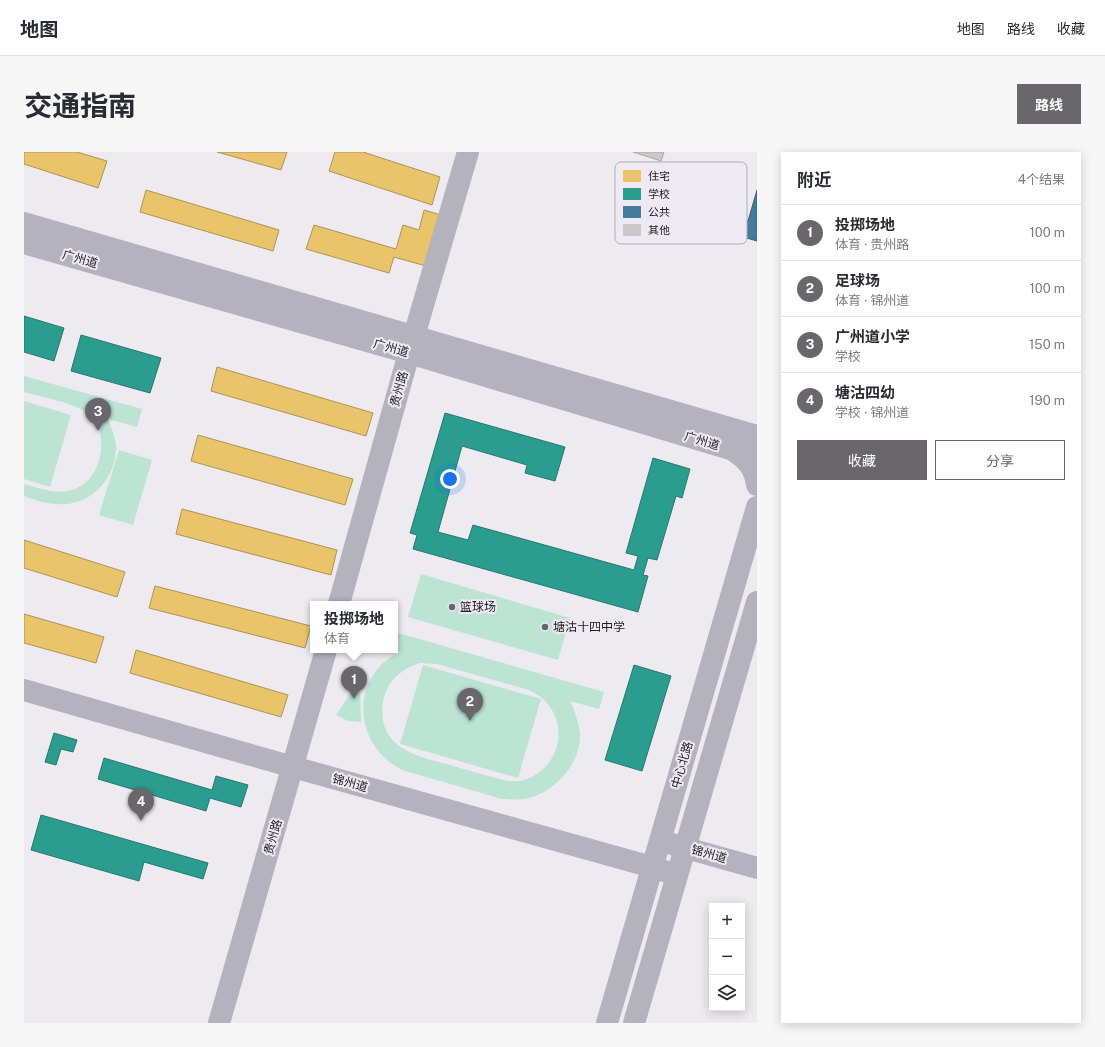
<!DOCTYPE html>
<html lang="zh">
<head>
<meta charset="utf-8">
<style>
	body { margin:0; font-family:"Public Sans","Noto Sans SC",sans-serif; background:#f7f7f7; color:#2b2b33 }
	.controls { position:absolute; right:12px; bottom:12px; display:grid; overflow:hidden; border-radius:0px; box-shadow:0 2px 10px #0003 }
	.controls button { width:36px; height:36px; display:grid; place-items:center; padding:0; border:0; border-bottom:1px solid #e1e1e2; background:#fff; color:#2b2b33; font:20px sans-serif }
	.you { position:absolute; left:426px; top:327px; width:14px; height:14px; margin:-10px; border:3px solid #fff; border-radius:50%; background:#1a73e8; box-shadow:0 0 0 6px #1a73e833 }
	.badge { display:grid; place-items:center; width:26px; height:26px; border-radius:50%; background:#69676b; color:#fff; font-size:13px; font-weight:700 }
	.pin { position:absolute; translate:-50% -33px; filter:drop-shadow(0 1px 2px #0008) }
	.pin::after { content:''; position:absolute; top:21px; width:14px; height:12px; background:inherit; clip-path:polygon(0 0,100% 0,50% 100%) }
	.popup { position:absolute; left:286px; top:449px; width:88px; height:52px; box-sizing:border-box; display:grid; place-content:center; border-radius:0px; background:#fff; filter:drop-shadow(0 1px 3px #0005); font-size:13px; white-space:nowrap; color:#7c7c81 }
	.popup b { font-size:15px; color:#2b2b33 }
	.popup::after { content:''; position:absolute; left:50%; top:100%; margin-left:-8px; border:8px solid transparent; border-top-color:#fff }
	.list { margin:0; padding:0; list-style:none }
	h2 { display:flex; justify-content:space-between; align-items:center; height:52px; margin:0; padding:0 16px; font-size:17px }
	h2 small { font-size:13px; font-weight:400; color:#7c7c81 }
	.list li { display:grid; grid-template-columns:26px 1fr auto; gap:12px; align-items:center; box-sizing:border-box; height:56px; padding:0 16px; border-top:1px solid #e1e1e2 }
	.list b { display:block; font-size:15px; white-space:nowrap }
	.list p { margin:0; font-size:13px; white-space:nowrap; color:#7c7c81 }
	.list em { font-size:13px; font-style:normal; color:#7c7c81 }
	.actions { display:flex; gap:8px; padding:12px 16px }
	.actions a { flex:1; padding:9px 0; border:1px solid #69676b; border-radius:0px; text-align:center; font-size:14px; color:#69676b }
	.actions .main { background:#69676b; color:#fff }
	.icon { flex:none; width:22px; height:22px; fill:none; stroke:currentColor; stroke-width:2; stroke-linecap:round; stroke-linejoin:round }
	.map { position:relative; flex:none; width:733px; height:871px; overflow:hidden; border-radius:0px }
	header { display:flex; align-items:center; gap:24px; box-sizing:border-box; height:56px; padding:0 20px; background:#fff; border-bottom:1px solid #e1e1e2 }
	header strong { font-size:19px }
	nav { display:flex; gap:22px; margin-inline-start:auto; font-size:14px }
	.intro { display:flex; align-items:center; justify-content:space-between; box-sizing:border-box; height:96px; padding:0 24px }
	h1 { margin:0; font-size:28px }
	.button { padding:10px 18px; border-radius:0px; background:#69676b; color:#fff; font-size:14px; font-weight:700 }
	main { display:flex; gap:24px; padding:0 24px }
	aside { flex:1; background:#fff; border-radius:0px; box-shadow:0 2px 10px #0003 }
	.map>svg:first-child { display:block }
	.green { fill:#bbe4d3; fill-rule:evenodd }
	.homes { fill:#e9c46a; stroke:#ad9355 }
	.schools { fill:#2a9d8f; stroke:#27786f }
	.public { fill:#457b9d; stroke:#3a6078 }
	.building { fill:#cbc8ca; stroke:#aba7a9 }
	.lines { fill:none; stroke-linecap:round; stroke-linejoin:round }
	.secondary { stroke:#b3b2bd; stroke-width:22 }
	.poi-dot { fill:#69676b; stroke:#eee9f2; stroke-width:1.5 }
	.labels { text-anchor:middle; stroke-width:4; stroke-linejoin:round; paint-order:stroke }
	.street-label { font-size:12px; fill:#212023; stroke:#eee9f2 }
	.poi-label { font-size:12px; fill:#212023; stroke:#eee9f2; text-anchor:start }
	.key { fill:#eee9f2; stroke:#b0adb4; stroke-width:1 }
	.key-label { font-size:11px; fill:#212023 }
</style>
</head>
<body>
<header>
<strong>地图</strong>
<nav><a>地图</a><a>路线</a><a>收藏</a></nav>
</header>
<div class="intro"><h1>交通指南</h1><a class="button">路线</a></div>
<main>
<div class="map">
<svg width="733" height="871" viewBox="0 0 733 871">
	<rect width="100%" height="100%" fill="#eeebf0"/>
	<g class="green">
		<path d="M0 224 118 257 113 275 84 267C87 275 91 284 92 293 93 327 66 355 33 352 22 352 11 348 0 344V332C19 337 34 344 53 336 78 326 86 281 66 263 52 251 18 245 0 240Z"/>
		<polygon points="0,249 47,263 26,335 0,327"/>
		<polygon points="95,298 128,308 109,373 75,363"/>
		<polygon points="397,422 546,466 534,508 384,465"/>
		<path d="M371 480 580 540 575 557 546 549C551 559 555 570 556 582 557 613 529 642 500 647 493 648 485 647 478 647L378 618C340 598 326 552 354 516 360 509 368 504 376 500L371 498ZM396 511 413 512 505 538C509 541 515 543 518 546 547 571 536 617 500 628 493 630 486 629 479 628 461 623 443 618 426 613 401 606 365 600 359 569 358 560 358 553 360 545 365 527 379 516 396 511Z"/>
		<polygon points="399,513 517,547 494,626 376,592"/>
		<polygon points="336,525 339,528 336,531 337,570 324,569 312,563 334,530 333,527"/>
	</g>
	<g class="homes">
		<polygon points="0,0 53,0 83,9 74,36 0,12"/>
		<polygon points="193,0 263,0 257,18"/>
		<polygon points="311,0 339,0 416,25 408,53 305,19"/>
		<polygon points="122,38 255,78 249,99 116,60"/>
		<polygon points="400,58 417,63 402,114 370,105 365,121 282,97 290,73 372,97 379,73 395,78"/>
		<polygon points="193,215 349,261 342,284 187,239"/>
		<polygon points="174,283 329,327 321,353 167,309"/>
		<polygon points="158,357 313,398 307,423 152,382"/>
		<polygon points="0,388 101,420 93,445 0,416"/>
		<polygon points="131,434 287,474 281,496 125,456"/>
		<polygon points="0,462 80,485 72,511 0,491"/>
		<polygon points="112,498 264,543 257,565 106,521"/>
	</g>
	<g class="schools">
		<polygon points="0,164 40,176 30,209 0,200"/>
		<polygon points="57,183 137,206 126,241 47,219"/>
		<polygon points="421,261 541,295 531,329 501,321 503,313 438,294 414,380 444,388 449,373 610,418 614,404 602,401 629,306 666,317 658,346 652,344 633,408 624,406 619,423 624,424 614,460 389,397 393,383 386,381"/>
		<polygon points="610,513 647,524 618,619 581,608"/>
		<polygon points="30,581 53,588 49,600 37,597 32,613 21,610"/>
		<polygon points="80,606 188,638 192,624 224,633 217,655 186,646 182,659 74,627"/>
		<polygon points="17,663 184,711 179,727 120,710 115,729 7,698"/>
	</g>
	<polygon class="public" points="613,22 721,52 717,67 724,69 733,38 733,89 609,53 614,36 610,35"/>
	<polygon class="building" points="609,0 640,0 637,9"/>
	<g class="lines">
		<g class="secondary">
			<polyline points="0,71 733,284"/>
			<polyline points="0,91 385,201 733,305"/>
			<path d="M710 299C724 308 731 317 733 333"/>
			<polyline points="315,452 385,201 444,0"/>
			<polyline points="0,538 269,615 628,715 653,723"/>
			<polyline points="648,692 733,716"/>
			<polyline points="195,871 302,498"/>
			<polyline points="583,871 733,355"/>
			<polyline points="610,871 733,450"/>
		</g>
	</g>
	<g class="poi-dot">
		<circle cx="428" cy="455" r="4"/>
		<circle cx="521" cy="475" r="4"/>
	</g>
	<g class="labels">
		<g class="street-label">
			<text transform="translate(56 107) rotate(16)" y="4">广州道</text>
			<text transform="translate(367 196) rotate(16)" y="4">广州道</text>
			<text transform="translate(375 237) rotate(-74)" y="4">贵州路</text>
			<text transform="translate(678 289) rotate(17)" y="4">广州道</text>
			<text transform="translate(658 613) rotate(-74)" y="4">中心北路</text>
			<text transform="translate(326 631) rotate(16)" y="4">锦州道</text>
			<text transform="translate(249 685) rotate(-74)" y="4">贵州路</text>
			<text transform="translate(685 702) rotate(16)" y="4">锦州道</text>
		</g>
		<g class="poi-label">
			<text x="436" y="459">篮球场</text>
			<text x="529" y="479">塘沽十四中学</text>
		</g>
	</g>
	<rect x="591" y="10" width="132" height="82" rx="6" class="key"/>
	<rect x="599" y="18" width="18" height="12" fill="#e9c46a"/>
	<rect x="599" y="36" width="18" height="12" fill="#2a9d8f"/>
	<rect x="599" y="54" width="18" height="12" fill="#457b9d"/>
	<rect x="599" y="72" width="18" height="12" fill="#cbc8ca"/>
	<g class="key-label">
		<text x="624" y="28">住宅</text>
		<text x="624" y="46">学校</text>
		<text x="624" y="64">公共</text>
		<text x="624" y="82">其他</text>
	</g>
</svg>
<div class="controls">
<button>+</button>
<button>−</button>
<button><svg class="icon" aria-label="layers" viewBox="0 0 24 24"><path d="M12 4l9 5-9 5-9-5zM3 14l9 5 9-5"/></svg></button>
</div>
<div class="you"></div>
<div class="pin badge" style="left:330px;top:547px">1</div>
<div class="popup"><b>投掷场地</b>体育</div>
<div class="pin badge" style="left:446px;top:569px">2</div>
<div class="pin badge" style="left:74px;top:279px">3</div>
<div class="pin badge" style="left:117px;top:669px">4</div>
</div>
<aside>
<h2>附近<small>4个结果</small></h2>
<ul class="list">
<li><span class="badge">1</span><div><b>投掷场地</b><p>体育 · 贵州路</p></div><em>100 m</em></li>
<li><span class="badge">2</span><div><b>足球场</b><p>体育 · 锦州道</p></div><em>100 m</em></li>
<li><span class="badge">3</span><div><b>广州道小学</b><p>学校</p></div><em>150 m</em></li>
<li><span class="badge">4</span><div><b>塘沽四幼</b><p>学校 · 锦州道</p></div><em>190 m</em></li>
</ul>
<div class="actions"><a class="main">收藏</a><a>分享</a></div>
</aside>
</main>
</body>
</html>
